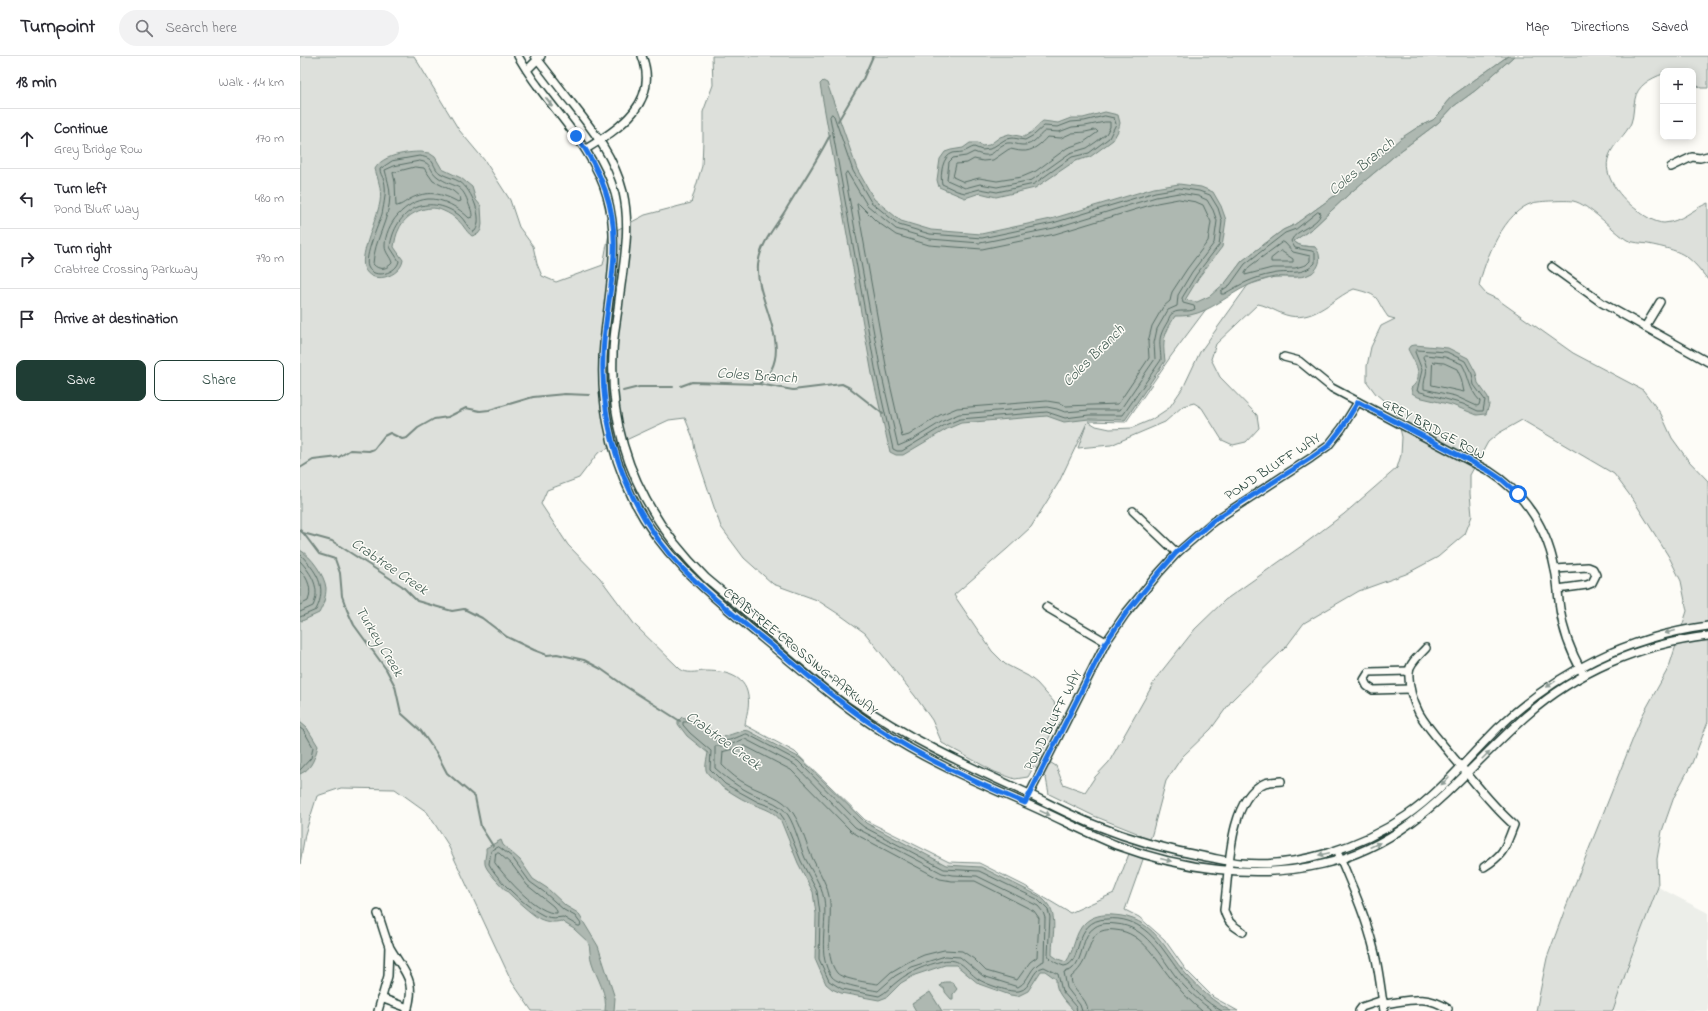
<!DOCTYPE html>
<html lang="en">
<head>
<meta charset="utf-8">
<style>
	body { margin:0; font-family:"Indie Flower",sans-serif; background:#f2f2f3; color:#2b2b33 }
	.controls { position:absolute; right:12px; top:12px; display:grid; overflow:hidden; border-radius:8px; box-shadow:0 2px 10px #0003 }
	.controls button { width:36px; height:36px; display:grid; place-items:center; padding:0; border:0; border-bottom:1px solid #e1e1e2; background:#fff; color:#2b2b33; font:20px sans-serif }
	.stop { position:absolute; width:12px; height:12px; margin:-9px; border:3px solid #1a73e8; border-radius:50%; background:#fff }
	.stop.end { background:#1a73e8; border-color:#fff; box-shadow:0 1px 4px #0008 }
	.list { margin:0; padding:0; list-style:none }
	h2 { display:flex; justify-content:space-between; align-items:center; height:52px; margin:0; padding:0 16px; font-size:17px }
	h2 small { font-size:13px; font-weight:400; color:#7c7c81 }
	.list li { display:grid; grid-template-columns:26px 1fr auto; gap:12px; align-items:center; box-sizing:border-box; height:60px; padding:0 16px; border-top:1px solid #e1e1e2 }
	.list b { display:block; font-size:15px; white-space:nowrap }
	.list p { margin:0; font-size:13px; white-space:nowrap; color:#7c7c81 }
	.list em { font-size:13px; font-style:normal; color:#7c7c81 }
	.actions { display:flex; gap:8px; padding:12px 16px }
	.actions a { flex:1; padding:9px 0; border:1px solid #1f3d34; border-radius:8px; text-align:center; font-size:14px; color:#1f3d34 }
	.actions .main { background:#1f3d34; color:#fff }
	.icon { flex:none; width:22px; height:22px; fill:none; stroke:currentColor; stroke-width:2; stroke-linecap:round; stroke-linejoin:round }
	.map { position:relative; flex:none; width:1408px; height:955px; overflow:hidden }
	header { display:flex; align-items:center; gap:24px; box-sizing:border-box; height:56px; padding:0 20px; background:#fff; border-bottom:1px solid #e1e1e2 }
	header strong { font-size:19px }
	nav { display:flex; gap:22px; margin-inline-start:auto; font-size:14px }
	.search { width:280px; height:36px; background:#f2f2f3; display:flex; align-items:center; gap:10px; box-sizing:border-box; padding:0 14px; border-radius:22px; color:#7c7c81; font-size:15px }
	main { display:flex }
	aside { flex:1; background:#fff }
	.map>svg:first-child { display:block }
	.built { fill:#eceee9 }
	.green { fill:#dde0db; stroke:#7e8e88; fill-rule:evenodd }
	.water { fill:#aeb8b1; stroke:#75877f }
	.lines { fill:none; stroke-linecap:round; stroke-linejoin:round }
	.shore { stroke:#586e66; stroke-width:1 }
	.stream { stroke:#75877f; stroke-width:2 }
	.minor-casing { stroke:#1f3d34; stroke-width:10 }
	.minor { stroke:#fdfcf7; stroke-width:7 }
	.oneway { fill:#8e9c96 }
	.route { stroke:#1a73e8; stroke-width:5 }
	.labels { text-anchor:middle; stroke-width:3; stroke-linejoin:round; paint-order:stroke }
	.street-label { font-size:14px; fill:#1f3d34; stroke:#fdfcf7 }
	.water-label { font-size:15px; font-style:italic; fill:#435c53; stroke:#fdfcf7 }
</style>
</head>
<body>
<header>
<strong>Turnpoint</strong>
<div class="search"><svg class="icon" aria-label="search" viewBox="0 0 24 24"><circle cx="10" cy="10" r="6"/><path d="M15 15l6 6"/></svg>Search here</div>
<nav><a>Map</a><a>Directions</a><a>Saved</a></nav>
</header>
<main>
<aside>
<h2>18 min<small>Walk · 1.4 km</small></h2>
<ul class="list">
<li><svg class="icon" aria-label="ahead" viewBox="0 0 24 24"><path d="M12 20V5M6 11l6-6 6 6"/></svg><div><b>Continue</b><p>Grey Bridge Row</p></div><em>170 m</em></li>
<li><svg class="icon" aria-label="left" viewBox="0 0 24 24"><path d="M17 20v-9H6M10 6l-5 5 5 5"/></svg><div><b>Turn left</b><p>Pond Bluff Way</p></div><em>480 m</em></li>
<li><svg class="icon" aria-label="right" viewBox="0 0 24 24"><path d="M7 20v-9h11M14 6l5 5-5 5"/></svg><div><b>Turn right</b><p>Crabtree Crossing Parkway</p></div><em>790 m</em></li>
<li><svg class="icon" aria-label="arrive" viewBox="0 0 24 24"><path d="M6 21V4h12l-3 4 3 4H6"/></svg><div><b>Arrive at destination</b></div></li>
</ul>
<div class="actions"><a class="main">Save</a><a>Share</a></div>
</aside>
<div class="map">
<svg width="1408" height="955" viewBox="0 0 1408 955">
	<rect width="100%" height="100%" fill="#fdfcf7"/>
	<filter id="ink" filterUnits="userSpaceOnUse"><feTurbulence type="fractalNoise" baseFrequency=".025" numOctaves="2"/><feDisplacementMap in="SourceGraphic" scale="8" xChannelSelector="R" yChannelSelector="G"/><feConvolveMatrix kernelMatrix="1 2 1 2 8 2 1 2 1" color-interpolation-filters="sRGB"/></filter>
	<g filter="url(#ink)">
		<polygon class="built" points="1358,831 1408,857 1408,955 1313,955 1323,923"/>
		<path class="green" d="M0 0H114L159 74 185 105 210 144 219 171 233 190 237 208 242 220 256 226 303 209 309 178 345 159 391 147 402 110 403 84V56L413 29 412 0H1208L1152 40 1145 48 1143 54 1133 64 1118 71 1093 89 1037 138 994 169 983 174 942 205 871 300 826 366 788 365 796 370 810 373 832 372 851 364 869 352 884 330 900 296 948 229 974 221H997L1015 191C1007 190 999 191 994 185L1014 171 1049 138 1099 96 1139 66 1154 50 1176 34 1214 0H1408V32H1401L1393 27V15H1363V18C1351 22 1337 30 1335 43 1333 51 1334 59 1331 67 1326 79 1313 88 1309 100 1301 120 1322 143 1337 154 1343 159 1355 167 1364 167 1381 166 1393 153 1408 147V224C1388 197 1381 195 1348 188 1342 187 1333 187 1327 184 1313 175 1289 148 1273 145 1267 144 1238 145 1233 147 1205 154 1184 205 1179 230L1186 238 1197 243 1273 297 1343 334 1361 358 1372 382 1388 404 1408 425V666L1392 707 1374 741 1362 775 1357 803 1358 831 1331 901 1313 955H1236L1247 902 1265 853 1342 660 1369 611 1387 555 1381 525 1369 501 1334 445 1314 418 1222 364 1199 377 1188 386 1170 419V438L1172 460 1165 478 1138 501 1106 518 1059 535 1004 567 986 591 932 644 911 673 882 701 866 725 852 778 825 854 839 861 864 883 886 914 913 941 938 955H232L212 926 147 787 127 756 95 733 41 732 17 740 5 778 0 808ZM1054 233C1082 240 1073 240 1088 261L1095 263 1081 270 1071 291 1067 310V326L1076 338 1096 355 1102 381 1101 399 1097 412 1044 458 1003 489 925 544 895 573 857 621 809 706 795 721 785 736 763 728 756 710 740 700 750 680 758 660 754 646 737 627 728 620 705 608 692 595 654 539 707 493 731 471 759 426 787 367 778 392 811 389 865 366 883 350 894 347 902 352 922 384 933 389 946 386 959 372 957 359 920 321 911 303 916 288 958 248C969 250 979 258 990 260 1016 265 1033 242 1054 233ZM385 362 393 382 395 394 416 457 421 471 444 502 473 528 517 544 543 561 565 577 615 640 632 664 642 687 695 716 715 723 728 721 734 710 746 722 749 738 794 760 837 777 814 837 770 857 725 830 679 807 649 806 565 764 495 696 445 669C446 660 450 649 448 640 445 618 423 615 404 615 395 616 387 618 380 613L335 569 300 522 268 489 241 448 247 434 279 422 298 397 369 364Z"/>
		<g class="water">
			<path d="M1208 0H1214L1176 34 1154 50 1139 66 1099 96 1049 138 1014 171 994 185C999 191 1007 190 1015 191 1022 199 1021 210 1012 217 999 225 983 218 970 222 962 224 954 226 947 230 928 239 911 255 890 259 885 260 880 260 875 260 864 279 862 283 865 305L825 364 789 363 764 366 747 360 661 367 647 373 603 399H596L590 396 572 318 520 28 523 25 527 27 557 113 574 143 601 165 631 174 681 178 751 163 854 132 879 128 901 131 913 136 921 150 926 164 922 191 899 221 885 244 897 246 910 240 926 226 942 205 983 174 994 169 1037 138 1101 82 1118 71 1133 64 1143 54 1145 48 1152 40Z"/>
			<polygon points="805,56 818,59 820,67 818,75 813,84 790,101 775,105 735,132 696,141 680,137 665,142 639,131 637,124 640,103 645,96 651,94 663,92 670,87 677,87 682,90 689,89 700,81 709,78 724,81 732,76 738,69 743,65 758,67 771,62 783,62"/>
			<path d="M121 96 129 97 135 101 142 113 161 122 172 131 176 144 181 150 182 168 181 174 178 178 172 180C165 175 163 167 155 162 151 158 144 155 139 153 124 149 105 159 99 173 96 178 95 185 94 191L103 204C101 221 70 230 64 211 60 197 77 163 80 146 82 133 78 124 75 113 82 99 107 96 121 96Z"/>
			<path d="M1115 289 1148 292 1168 302 1176 317 1178 327 1188 341 1189 349 1186 358 1177 359 1152 349 1118 341 1112 337 1111 332C1126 320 1114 306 1108 293L1110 290Z"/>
			<path d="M0 494C11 500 25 520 26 532 26 541 23 550 19 557L2 565 0 564Z"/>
			<path d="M382 661 400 666 420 681C429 681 443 672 449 675L500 702 566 767 646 809 681 811 739 840C761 855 752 876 752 899L758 903 766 906C775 894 774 877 785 867 792 860 803 858 813 859 854 861 864 893 886 918 900 933 913 946 931 955H774C765 945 755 936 756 923L745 915H741L728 935 718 940 710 939 679 928 656 909H645L615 919 601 927 587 941 579 944 541 937 532 933 526 928 515 903 516 858 513 836 498 807 481 765C473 753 460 752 448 746 439 742 431 736 422 731 418 725 408 721 406 714 405 709 407 703 408 697L387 680 378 668V665Z"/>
			<path d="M0 666 7 672 18 690C15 701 12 713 0 718Z"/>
			<path d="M201 784 203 789 220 804 233 823 247 832 266 850 278 857 298 890 313 936 315 942 314 955H305C308 938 297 923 292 907 289 900 291 892 288 886L274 873 261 865C254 867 247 866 240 863 230 858 186 818 185 808 184 803 187 797 186 792Z"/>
			<polygon points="645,926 652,926 657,933 653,938 653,943 651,943 645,936 645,934 640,930 642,927"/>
			<polygon points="630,936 642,955 616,955 612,948"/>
		</g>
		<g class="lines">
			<g class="shore">
				<path d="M532 58 534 60 553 115 571 146 599 169 630 178 682 182 753 167 855 136 879 132 899 135 910 139 918 152 922 165 919 189 896 219 882 242 883 247 894 250 895 253C888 257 879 253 873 257 870 258 869 262 868 265 857 283 860 284 861 304L823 359H789L765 362 747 356 660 363 645 369 602 395H597L593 393 576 317 530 61Z"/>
				<path d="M805 60 814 62 816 68 809 82 789 97 772 101 734 128 697 136 680 133 665 137 657 135 642 128C640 119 642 100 653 97 657 96 662 97 665 95 668 94 670 92 674 91L682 94 690 93 706 83 713 82 725 84 734 79 744 70 758 71 771 66 784 65Z"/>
				<path d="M805 66H810V71L806 78 796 86 787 92 770 97 732 124 697 131 680 128 665 132 647 124 649 106 653 102 666 100 674 96C696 105 692 92 707 87 712 86 717 89 722 89 733 90 738 80 745 75L759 76 772 71 785 70Z"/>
				<path d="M796 74 798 76 784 86 767 92 736 115 722 121 697 125 679 122 664 126 653 121 656 108 667 107 674 103 683 105 693 104 709 93C713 93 717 95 722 95 732 96 741 88 747 81L761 82 772 77 785 76Z"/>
				<path d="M120 100C137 103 131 110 140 117 146 121 154 122 160 126 172 134 184 163 175 175L173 176C167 171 165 164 159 159 127 136 95 154 90 191L99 205C97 217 74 224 68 211 64 200 78 170 82 158 84 147 87 135 84 124 82 120 80 117 80 113L92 105Z"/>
				<path d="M120 105C133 107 129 115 138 121 153 132 161 126 168 146 170 152 172 154 172 161L169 162C159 152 143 142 128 143 105 145 85 168 85 190 85 197 91 201 92 207 87 213 79 215 73 208 74 184 90 163 90 139 90 130 87 123 85 114L94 110Z"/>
				<path d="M115 111 124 112 133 125 153 135 160 141 161 145 158 146C142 137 127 134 110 143 105 146 100 150 96 150L95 126 93 117Z"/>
				<polygon points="547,116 567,149 596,173 630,183 680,187 754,172 856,141 879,137 898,140 907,144 913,154 917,165 914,187 892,216 878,239 877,250 868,254 857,273 854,287 855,303 820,354 789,354 765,356 757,353 747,351 659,358 643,365 612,384 598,390 581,316 545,119"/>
				<polygon points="879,143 896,146 903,149 911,166 908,185 887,213 872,236 870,245 863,251 852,270 848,286 849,302 818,348 766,350 759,347 747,345 657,352 640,359 609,379 602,381 587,315 557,148 559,148 576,165 596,179 629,189 682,193 755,178 857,147"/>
				<path d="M1018 156 1021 157C1018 170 996 173 991 185L995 192 1012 195 1015 197V207C1003 221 988 214 972 218 954 221 939 229 924 238H921V235L930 229 945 208 985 177 996 173Z"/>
				<polygon points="983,186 985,187 993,196 1010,200 1010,205 1006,209 995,212 972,212 945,219 945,217 949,211"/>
				<polygon points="981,195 993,203 993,206 971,206 971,203"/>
				<polygon points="1117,294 1147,296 1165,305 1172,318 1174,329 1185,344 1183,355 1178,355 1163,348 1117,335 1122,314 1115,296"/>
				<path d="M1125 299 1145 301 1162 308C1170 322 1168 332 1180 345L1179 349 1177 350 1155 340 1124 333C1123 320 1131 317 1123 301Z"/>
				<polygon points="1133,306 1144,307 1157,313 1161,322 1164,336 1132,329"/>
				<path d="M0 498C16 515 28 530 16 554L0 561"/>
				<path d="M0 505C12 518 21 533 13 550L0 556"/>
				<path d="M0 514C9 523 12 534 8 545L0 549"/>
				<polyline points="0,672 4,675 13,691 11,702 0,714"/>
				<path d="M445 683 495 709 555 771 562 775 642 817 652 819 677 820 738 850 743 856 745 862 744 905C729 910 730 925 718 931L683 920 660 901 645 900 611 911 595 920 578 935C568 933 539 929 532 921 516 899 528 868 524 843 521 828 512 816 505 802 499 788 496 772 488 759 479 745 461 743 447 735 435 729 425 721 415 712V690H427Z"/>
				<path d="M445 690 491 714 551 775 559 780 640 823 652 825H675L734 855 739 862 737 901 730 906 717 924 686 915 674 903 662 895 644 894 624 899 608 906 591 916 578 928C570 927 542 923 537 917 522 898 534 863 529 840 526 825 517 813 511 799 505 785 501 769 493 757 483 740 464 738 448 729 438 724 430 717 422 709L423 696Z"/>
				<path d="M199 791 212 801 230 826 244 836 264 854 275 860 281 868 280 870H278L263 861C255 862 249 863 241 858 224 849 198 825 189 808L191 795Z"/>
				<path d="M196 797H199L213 810 227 829 253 850 257 855V857C238 859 206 822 195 807Z"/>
				<path d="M777 955 776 951 762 935 758 918 744 911C731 913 732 933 719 935 711 937 685 928 678 923 665 914 662 901 642 905 627 909 610 915 598 925 591 930 587 936 579 940L542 933 529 925 519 903 520 858 517 835 501 805 484 763 479 756 472 751 458 746 425 728 410 713 411 695 390 677 383 669V666C400 664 407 683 420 685 428 686 438 681 445 678H447L498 705 559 767 564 771 644 813 679 815 737 843 748 854 750 861 748 899C751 905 758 908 764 910 784 908 771 864 807 863 814 862 822 863 828 865 853 873 866 899 881 918 892 932 906 947 922 955"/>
				<path d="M782 955 780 949 767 932 764 916C766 915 770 915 772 913 785 902 780 880 795 871 801 867 808 867 816 868 846 870 860 900 877 922 887 934 900 946 913 955"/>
				<path d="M788 955C787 939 771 937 771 921 788 907 785 896 795 879 801 874 807 873 815 874 844 876 857 907 874 926 882 937 892 947 902 955"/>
			</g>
			<g class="stream">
				<polyline points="538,65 563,23 573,0"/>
				<path d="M459 328C499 296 455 247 458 209 460 188 475 171 485 155 500 130 517 105 530 79"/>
				<polyline points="381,330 392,326 459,328 493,334 542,328 550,332 583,358"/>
				<polyline points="323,335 339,331 373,331"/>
				<polyline points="0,412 13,404 39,401 50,394 69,395 74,393 84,380 90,377 102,383 107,382 118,372 134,363 148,361 166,352 180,355 189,354 233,341 265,338 289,339"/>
				<polyline points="0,474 3,477 32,485 102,530 117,545 152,555 164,553 182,562 207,581 234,594 247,599 257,598 284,604 301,613 325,630 380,665"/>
				<polyline points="4,478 19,498 35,503 40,517 42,540 47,554 54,569 86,613 95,630 101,657 121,675 137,698 147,717 175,741 181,771 193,790"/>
			</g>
			<g class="minor-casing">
				<g id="minor">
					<path d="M218 0C224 10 230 20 237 29 263 65 295 97 307 140 321 189 308 238 304 288 299 340 309 394 332 441 361 501 413 541 462 582 501 614 538 647 580 674 624 703 672 724 720 745 753 759 784 776 816 789 881 813 956 824 1023 808 1116 786 1159 719 1226 660 1277 615 1341 588 1408 580"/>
					<path d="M235 0C247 15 258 30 270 45 292 73 314 100 323 136 332 175 322 214 318 253 316 267 313 283 313 298 309 386 343 460 406 522 431 543 456 564 481 585 505 606 528 626 553 644 608 683 666 709 727 737 750 748 772 760 795 769 832 784 868 794 907 801 918 803 930 806 941 807 996 812 1061 791 1106 760 1140 737 1168 702 1198 672 1256 616 1328 581 1408 570"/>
					<polyline points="227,14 241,0"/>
					<path d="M286 93C320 72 360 46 342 0"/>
					<polyline points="1371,111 1392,101 1400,102 1408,100"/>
					<polyline points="1252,211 1302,247 1408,306"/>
					<polyline points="1345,271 1360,246"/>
					<path d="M984 301 999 305 1032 332 1189 415C1225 438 1247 472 1255 514 1258 527 1258 540 1260 553 1263 576 1271 596 1282 616"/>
					<polyline points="833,455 877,497"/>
					<polyline points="1255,513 1288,511 1293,513 1296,519 1292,527 1287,529 1258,533"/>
					<polyline points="746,551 806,586"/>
					<path d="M1126 592C1121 598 1109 607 1109 616 1108 630 1113 645 1119 657 1128 673 1142 687 1153 701 1173 724 1191 749 1214 769 1205 791 1205 798 1184 811"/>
					<polyline points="1109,615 1069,616 1064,624 1067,630 1073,634 1110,633"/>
					<polyline points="728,741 806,586 826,557 858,518 877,497 914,465 1011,402 1028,390 1042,372 1058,346"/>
					<path d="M1039 799C1052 830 1066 861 1074 894 1079 914 1081 934 1084 955"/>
					<path d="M78 858C82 868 85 881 89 890 104 917 117 922 107 955"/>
					<path d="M943 876C933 870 927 866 924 854 929 820 928 743 963 728 968 725 976 726 981 725"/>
					<polyline points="81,942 108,952"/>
					<path d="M1083 948C1108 945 1126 938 1148 953"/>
					<polyline points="78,955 88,920 89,889"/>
					<polyline points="1059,955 1062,951 1083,944"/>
				</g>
			</g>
			<use href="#minor" class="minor"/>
		</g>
		<defs><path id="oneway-solid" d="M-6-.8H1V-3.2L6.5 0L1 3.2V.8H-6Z"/></defs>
		<g class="oneway">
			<use href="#oneway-solid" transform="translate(249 46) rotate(53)"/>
			<use href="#oneway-solid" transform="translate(1370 576) rotate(166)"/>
			<use href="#oneway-solid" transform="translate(1251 628) rotate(146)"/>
			<use href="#oneway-solid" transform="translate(1186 699) rotate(-45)"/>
			<use href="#oneway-solid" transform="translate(1145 725) rotate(135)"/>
			<use href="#oneway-solid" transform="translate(745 757) rotate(25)"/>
			<use href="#oneway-solid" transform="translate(1075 789) rotate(-25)"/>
			<use href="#oneway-solid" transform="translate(1024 798) rotate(168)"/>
			<use href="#oneway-solid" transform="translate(866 804) rotate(14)"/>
		</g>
	</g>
	<g class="lines" filter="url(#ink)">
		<path class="route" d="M276 80C301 113 316 153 314 195 313 236 301 277 303 318 305 390 333 462 384 514 411 541 441 565 471 589 506 618 541 648 579 673 624 703 675 726 725 747L806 586 826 557 858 518 876 497 914 464 1011 402 1028 390 1042 372 1058 346 1189 415 1201 423 1218 438"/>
	</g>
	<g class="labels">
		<g class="street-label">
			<text transform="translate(1134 372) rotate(28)" y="5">GREY BRIDGE ROW</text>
			<text transform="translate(972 410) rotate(-33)" y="5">POND BLUFF WAY</text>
			<text transform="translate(501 595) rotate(39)" y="5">CRABTREE CROSSING PARKWAY</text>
			<text transform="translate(752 664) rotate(-63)" y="5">POND BLUFF WAY</text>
		</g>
		<g class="water-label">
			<text transform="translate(1061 110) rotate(-40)" y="5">Coles Branch</text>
			<text transform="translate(793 299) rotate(-45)" y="5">Coles Branch</text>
			<text transform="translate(457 319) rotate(4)" y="5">Coles Branch</text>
			<text transform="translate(90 510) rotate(34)" y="5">Crabtree Creek</text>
			<text transform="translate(80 585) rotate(59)" y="5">Turkey Creek</text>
			<text transform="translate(424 684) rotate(36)" y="5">Crabtree Creek</text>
		</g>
	</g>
</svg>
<div class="controls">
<button>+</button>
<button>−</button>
</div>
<div class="stop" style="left:1218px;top:438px"></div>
<div class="stop end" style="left:276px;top:80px"></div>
</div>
</main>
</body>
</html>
